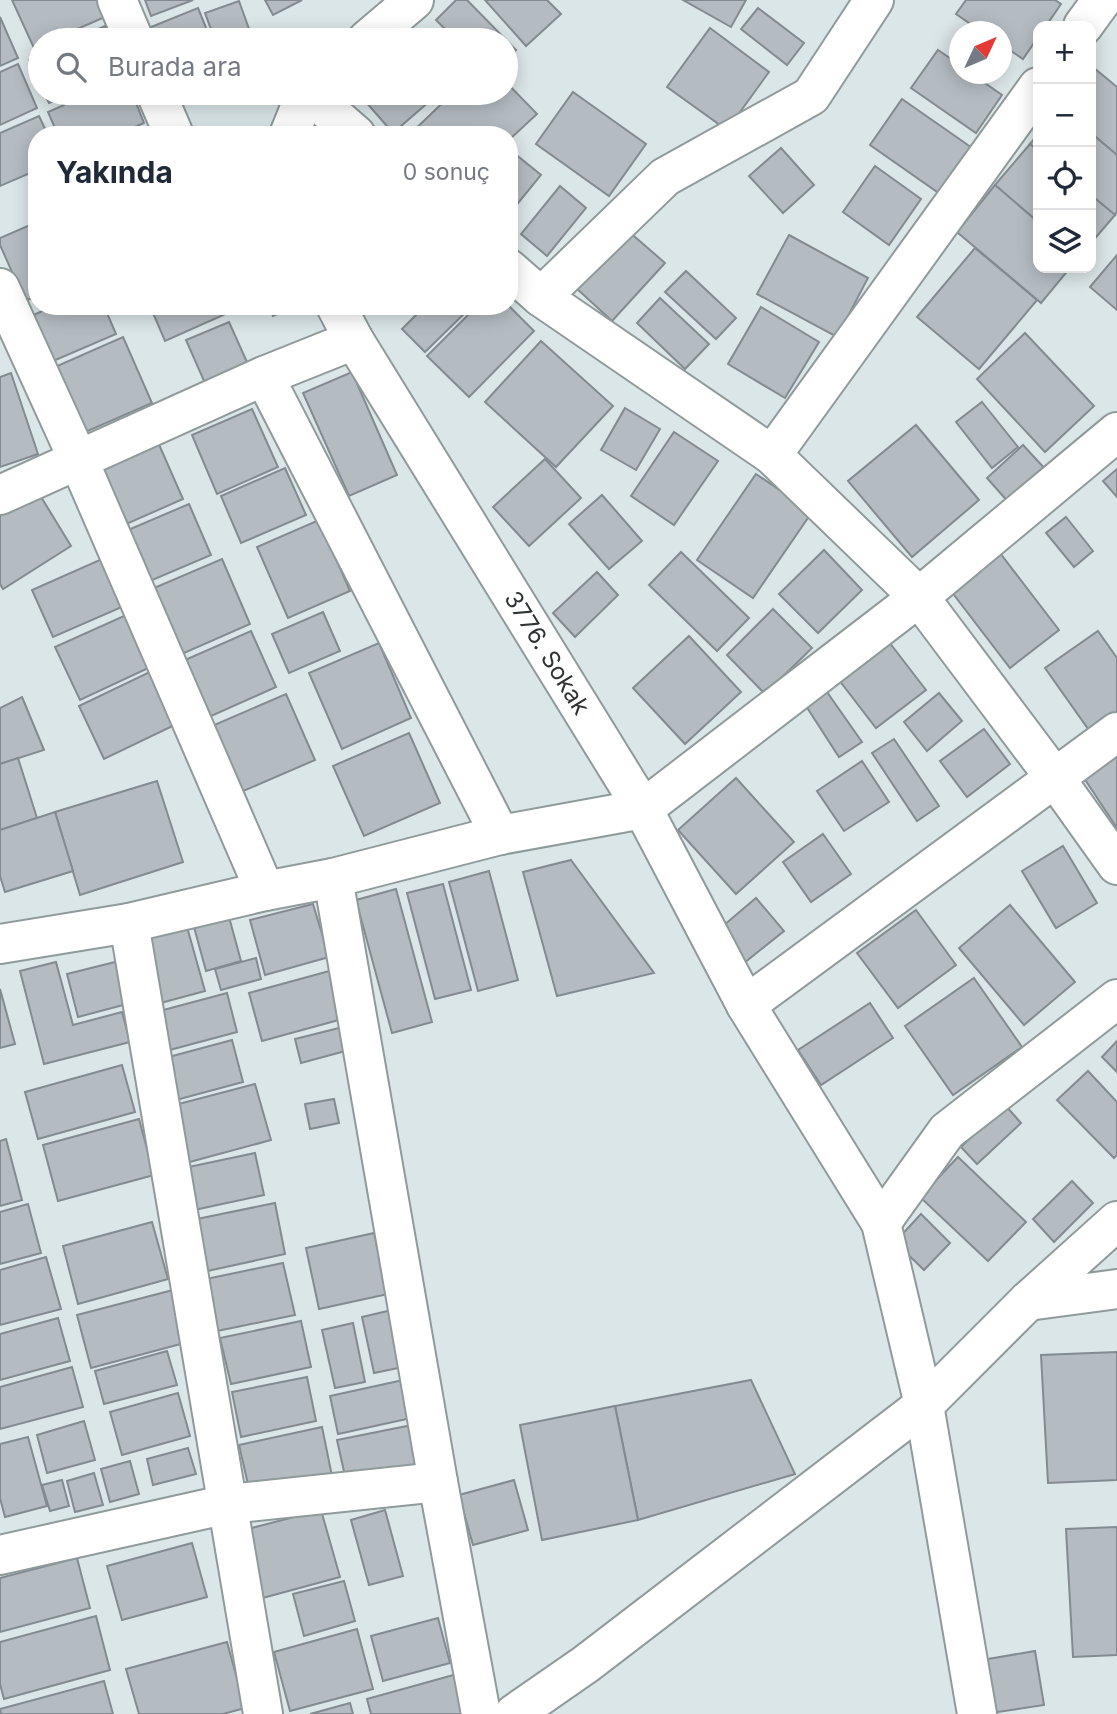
<!DOCTYPE html>
<html lang="tr">
<head>
<meta charset="utf-8">
<style>
	body { margin:0; font-family:Inter,sans-serif; background:#f6f6f7; color:#1f2937 }
	.controls { position:absolute; right:21px; top:21px; display:grid; overflow:hidden; border-radius:14px; box-shadow:0 4px 18px #0003 }
	.controls button { width:63px; height:63px; display:grid; place-items:center; padding:0; border:0; border-bottom:2px solid #e0e1e3; background:#fff; color:#1f2937; font:35px sans-serif }
	.compass { position:absolute; left:949px; top:21px; width:63px; height:63px; border-radius:50%; background:#fff; box-shadow:0 4px 18px #0003; rotate:46deg }
	.list { margin:0; padding:0; list-style:none }
	h2 { display:flex; justify-content:space-between; align-items:center; height:91px; margin:0; padding:0 28px; font-size:30px }
	h2 small { font-size:23px; font-weight:400; color:#747a83 }
	.icon { flex:none; width:38px; height:38px; fill:none; stroke:currentColor; stroke-width:2; stroke-linecap:round; stroke-linejoin:round }
	.map { position:relative; flex:none; width:1117px; height:1714px; overflow:hidden }
	.search { position:absolute; background:#fff; box-shadow:0 4px 18px #0003; left:28px; top:28px; width:490px; height:77px; display:flex; align-items:center; gap:18px; box-sizing:border-box; padding:0 24px; border-radius:38px; color:#747a83; font-size:26px }
	.panel { position:absolute; background:#fff; box-shadow:0 4px 18px #0003; left:28px; top:126px; width:490px; height:189px; border-radius:28px }
	.map>svg:first-child { display:block }
	.building { fill:#b4bcc2; stroke:#838b90; stroke-width:2 }
	.lines { fill:none; stroke-linecap:round; stroke-linejoin:round }
	.minor-casing { stroke:#8f9a9b; stroke-width:42 }
	.tertiary-casing { stroke:#8f9a9b; stroke-width:42 }
	.minor { stroke:#fff; stroke-width:38 }
	.tertiary { stroke:#fff; stroke-width:38 }
	.labels { text-anchor:middle; stroke-width:5; stroke-linejoin:round; paint-order:stroke }
	.street-label { font-size:24px; fill:#2e3233; stroke:#fff }
</style>
</head>
<body>
<div class="map">
<svg width="1117" height="1714" viewBox="0 0 1117 1714">
	<rect width="100%" height="100%" fill="#dbe6e8"/>
	<g class="building">
		<polygon points="12,0 98,0 105,17 52,40 40,40 40,46 34,48"/>
		<polygon points="145,0 193,0 151,16"/>
		<polygon points="265,0 302,0 273,15"/>
		<polygon points="456,0 467,0 516,50 506,60 506,40 456,40 436,20"/>
		<polygon points="485,0 547,0 561,14 526,46"/>
		<polygon points="683,0 746,0 731,27"/>
		<polygon points="966,0 1055,0 1061,4 1046,26 1038,26 1038,37 1023,59 1002,45 1002,32 982,32 956,14"/>
		<polygon points="239,1 253,40 215,40 205,13"/>
		<polygon points="198,8 211,40 151,40 146,29"/>
		<polygon points="758,8 804,43 787,65 741,29"/>
		<polygon points="0,17 18,58 0,66"/>
		<polygon points="105,26 112,40 73,40"/>
		<polygon points="710,28 769,72 727,130 667,87"/>
		<polygon points="938,50 960,65 960,74 972,74 1002,95 976,133 911,88"/>
		<polygon points="40,55 40,84 29,60"/>
		<polygon points="18,64 37,108 0,125 0,72"/>
		<polygon points="1094,68 1117,87 1117,155 1091,133 1091,72"/>
		<polygon points="506,82 537,114 509,140 509,135 410,134 453,93 506,93"/>
		<polygon points="573,92 646,144 609,196 536,144"/>
		<polygon points="44,93 73,93 49,103"/>
		<polygon points="91,93 132,93 144,123 117,135 58,135 48,112"/>
		<polygon points="358,93 439,93 393,133"/>
		<polygon points="902,99 975,150 943,196 870,145"/>
		<polygon points="39,116 48,135 37,135 37,170 0,186 0,133"/>
		<polygon points="150,127 153,135 132,135"/>
		<polygon points="1091,133 1117,155 1117,211 1115,215 1091,195"/>
		<polygon points="1038,134 1038,151 1030,144"/>
		<polygon points="1030,144 1038,151 1038,222 995,185"/>
		<polygon points="781,148 814,185 783,213 749,176"/>
		<polygon points="509,149 541,175 510,213 509,212"/>
		<polygon points="875,166 921,199 889,245 843,212"/>
		<polygon points="995,185 1038,222 1038,268 1070,268 1041,303 957,232"/>
		<polygon points="560,186 586,208 547,256 521,234"/>
		<polygon points="1091,195 1115,215 1091,243"/>
		<polygon points="37,222 37,296 25,301 0,245 0,238"/>
		<polygon points="627,230 665,263 612,321 575,287"/>
		<polygon points="789,235 868,278 837,337 757,294"/>
		<polygon points="975,248 1037,300 979,369 917,317"/>
		<polygon points="1117,255 1117,310 1090,287"/>
		<polygon points="686,271 736,318 716,339 665,292"/>
		<polygon points="660,298 709,344 685,369 637,323"/>
		<polygon points="54,306 104,306 116,334 51,362 31,316"/>
		<polygon points="150,306 227,306 230,312 165,341"/>
		<polygon points="269,306 296,306 273,316"/>
		<polygon points="425,306 470,306 471,307 425,352 402,329"/>
		<polygon points="477,306 509,306 534,331 469,397 427,356"/>
		<polygon points="761,307 819,342 785,398 728,364"/>
		<polygon points="229,322 251,371 208,390 186,340"/>
		<polygon points="1025,333 1094,406 1045,452 977,379"/>
		<polygon points="123,337 152,403 83,433 55,367"/>
		<polygon points="541,341 613,406 556,467 485,402"/>
		<polygon points="352,372 397,475 349,496 303,393"/>
		<polygon points="11,373 38,454 0,467 0,377"/>
		<polygon points="982,402 1018,447 992,468 956,422"/>
		<polygon points="625,408 660,429 636,470 601,450"/>
		<polygon points="252,409 278,467 217,494 192,435"/>
		<polygon points="916,425 979,500 912,557 848,481"/>
		<polygon points="674,432 718,461 674,525 631,496"/>
		<polygon points="157,440 183,499 124,525 98,466"/>
		<polygon points="1023,445 1047,471 1010,504 987,478"/>
		<polygon points="545,459 581,498 529,546 493,507"/>
		<polygon points="285,468 306,515 241,543 221,496"/>
		<polygon points="1117,469 1117,497 1103,481"/>
		<polygon points="756,474 812,512 753,598 697,560"/>
		<polygon points="35,487 71,546 3,589 0,584 0,508"/>
		<polygon points="602,495 642,541 609,569 569,524"/>
		<polygon points="189,504 211,555 150,581 128,530"/>
		<polygon points="1066,517 1093,551 1074,567 1046,533"/>
		<polygon points="319,520 350,591 288,618 257,547"/>
		<polygon points="824,550 862,590 818,633 779,594"/>
		<polygon points="681,552 749,618 717,651 649,585"/>
		<polygon points="1000,553 1059,630 1010,668 951,591"/>
		<polygon points="111,555 131,603 53,637 32,590"/>
		<polygon points="222,559 250,624 175,657 147,591"/>
		<polygon points="597,572 618,595 575,637 553,613"/>
		<polygon points="773,609 812,648 765,694 727,655"/>
		<polygon points="135,611 159,663 80,700 55,647"/>
		<polygon points="323,612 340,651 289,673 272,634"/>
		<polygon points="251,631 276,687 209,717 185,660"/>
		<polygon points="1098,631 1117,658 1117,715 1091,733 1045,668"/>
		<polygon points="689,636 741,692 685,744 633,688"/>
		<polygon points="889,642 926,690 876,728 839,680"/>
		<polygon points="379,643 411,718 342,749 309,673"/>
		<polygon points="160,667 185,720 104,759 79,706"/>
		<polygon points="827,692 862,742 839,757 806,706"/>
		<polygon points="939,693 962,721 927,751 904,722"/>
		<polygon points="286,694 315,760 241,792 212,726"/>
		<polygon points="22,697 44,750 0,764 0,708"/>
		<polygon points="984,729 1010,764 967,797 940,761"/>
		<polygon points="409,733 440,803 364,836 333,766"/>
		<polygon points="894,739 939,806 917,821 872,753"/>
		<polygon points="1117,751 1117,828 1082,775"/>
		<polygon points="18,758 37,818 0,830 0,764"/>
		<polygon points="862,761 889,802 844,831 817,791"/>
		<polygon points="736,778 794,842 736,894 678,830"/>
		<polygon points="157,781 183,862 80,895 55,812"/>
		<polygon points="55,812 73,871 5,892 0,876 0,830"/>
		<polygon points="823,834 851,874 811,902 783,862"/>
		<polygon points="1063,846 1097,903 1056,928 1022,871"/>
		<polygon points="571,860 654,973 557,996 523,872"/>
		<polygon points="489,871 518,980 478,991 449,882"/>
		<polygon points="443,884 471,990 435,999 407,893"/>
		<polygon points="396,889 432,1022 392,1033 356,900"/>
		<polygon points="756,898 784,931 744,963 717,931"/>
		<polygon points="313,904 329,957 265,975 250,920"/>
		<polygon points="1010,905 1075,982 1024,1025 959,948"/>
		<polygon points="916,910 956,965 898,1008 857,953"/>
		<polygon points="229,917 241,961 206,971 194,927"/>
		<polygon points="187,927 205,991 157,1004 140,940"/>
		<polygon points="256,958 261,979 221,990 215,969"/>
		<polygon points="56,962 73,1025 122,1012 130,1042 44,1064 20,971"/>
		<polygon points="115,962 127,1004 78,1017 67,974"/>
		<polygon points="333,970 346,1018 262,1041 249,993"/>
		<polygon points="974,978 1022,1047 953,1095 905,1026"/>
		<polygon points="0,989 15,1044 0,1048"/>
		<polygon points="227,993 237,1032 166,1051 156,1012"/>
		<polygon points="870,1003 893,1038 821,1085 798,1050"/>
		<polygon points="343,1027 349,1050 301,1063 295,1039"/>
		<polygon points="232,1040 243,1082 176,1100 165,1058"/>
		<polygon points="1117,1041 1117,1072 1102,1057"/>
		<polygon points="122,1065 135,1112 38,1139 25,1092"/>
		<polygon points="1088,1071 1117,1102 1117,1155 1114,1158 1057,1100"/>
		<polygon points="255,1084 271,1140 186,1163 171,1106"/>
		<polygon points="334,1099 339,1123 310,1129 305,1104"/>
		<polygon points="1005,1105 1021,1123 977,1164 961,1147"/>
		<polygon points="139,1119 154,1175 58,1201 43,1145"/>
		<polygon points="6,1139 22,1200 0,1206 0,1141"/>
		<polygon points="255,1153 264,1195 194,1210 184,1168"/>
		<polygon points="958,1157 1026,1222 988,1261 920,1197"/>
		<polygon points="1072,1181 1093,1203 1054,1242 1033,1219"/>
		<polygon points="275,1203 285,1254 203,1272 192,1220"/>
		<polygon points="28,1204 41,1253 0,1264 0,1212"/>
		<polygon points="921,1214 950,1243 924,1270 895,1242"/>
		<polygon points="152,1222 168,1279 78,1304 63,1246"/>
		<polygon points="374,1233 388,1294 319,1309 306,1248"/>
		<polygon points="46,1257 61,1309 0,1325 0,1270"/>
		<polygon points="283,1263 295,1315 217,1331 206,1279"/>
		<polygon points="173,1290 188,1342 91,1368 77,1315"/>
		<polygon points="396,1309 408,1366 374,1373 362,1317"/>
		<polygon points="58,1318 70,1361 0,1380 0,1334"/>
		<polygon points="301,1321 311,1367 231,1384 220,1338"/>
		<polygon points="353,1323 365,1382 335,1388 322,1330"/>
		<polygon points="167,1351 177,1385 104,1404 95,1371"/>
		<polygon points="1117,1352 1117,1480 1048,1483 1041,1355"/>
		<polygon points="72,1367 83,1407 0,1429 0,1387"/>
		<polygon points="307,1377 316,1421 241,1437 232,1392"/>
		<polygon points="408,1379 416,1417 338,1434 330,1396"/>
		<polygon points="751,1380 795,1474 638,1520 615,1406"/>
		<polygon points="178,1393 190,1436 122,1455 110,1412"/>
		<polygon points="615,1406 638,1520 542,1540 520,1425"/>
		<polygon points="84,1421 95,1460 47,1473 37,1435"/>
		<polygon points="417,1424 427,1467 347,1485 337,1440"/>
		<polygon points="322,1427 332,1476 250,1493 239,1445"/>
		<polygon points="28,1437 47,1506 5,1517 0,1498 0,1444"/>
		<polygon points="188,1448 196,1474 153,1485 147,1459"/>
		<polygon points="130,1461 139,1494 110,1502 101,1469"/>
		<polygon points="94,1473 103,1505 75,1512 67,1481"/>
		<polygon points="62,1480 69,1506 50,1511 42,1485"/>
		<polygon points="514,1480 528,1530 473,1545 459,1495"/>
		<polygon points="321,1510 340,1577 259,1599 240,1531"/>
		<polygon points="385,1510 403,1576 369,1585 351,1520"/>
		<polygon points="1117,1527 1117,1655 1073,1657 1066,1529"/>
		<polygon points="192,1543 207,1597 122,1620 107,1566"/>
		<polygon points="77,1558 90,1608 0,1632 0,1578"/>
		<polygon points="344,1581 355,1621 304,1636 293,1594"/>
		<polygon points="96,1616 110,1670 4,1699 0,1684 0,1642"/>
		<polygon points="438,1618 450,1663 383,1681 371,1636"/>
		<polygon points="357,1629 373,1689 290,1711 274,1652"/>
		<polygon points="227,1642 245,1708 223,1714 139,1714 126,1669"/>
		<polygon points="1035,1651 1044,1705 991,1713 982,1660"/>
		<polygon points="457,1674 468,1714 371,1714 367,1699"/>
		<polygon points="104,1681 113,1714 1,1714 0,1709"/>
		<polygon points="350,1703 353,1714 310,1714"/>
	</g>
	<g class="lines">
		<g class="minor-casing">
			<g id="minor">
				<polyline points="117,0 134,40"/>
				<polyline points="1083,26 1102,0"/>
				<polyline points="367,40 414,0"/>
				<polyline points="156,93 174,135"/>
				<polyline points="308,93 356,135"/>
				<polyline points="289,135 306,93"/>
				<polyline points="509,269 541,297 772,455 919,597 1055,778 1117,865"/>
				<polyline points="0,288 78,459 265,891"/>
				<polyline points="541,297 665,177 811,96 874,0"/>
				<path id="s1" d="M336 306 354 340 643 809 746 1005"/>
				<polyline points="264,376 500,835"/>
				<polyline points="772,455 1038,87"/>
				<polyline points="0,495 264,376 354,340"/>
				<polyline points="333,878 438,1482 481,1714"/>
				<polyline points="129,923 263,1714"/>
				<polyline points="881,1223 947,1131 1117,999"/>
				<polyline points="1028,1301 1117,1289"/>
				<polyline points="0,1555 228,1504 438,1482"/>
				<polyline points="514,1714 586,1664 924,1405 1028,1301 1117,1221"/>
				<polyline points="977,1714 924,1405 881,1223 746,1005 1117,732"/>
			</g>
		</g>
		<g class="tertiary-casing">
			<polyline id="tertiary" points="0,944 129,923 265,891 333,878 500,835 643,809 919,597 1117,432"/>
		</g>
		<use href="#minor" class="minor"/>
		<use href="#tertiary" class="tertiary"/>
	</g>
	<g class="labels">
		<g class="street-label">
			<text dy="8" stroke="none"><textPath href="#s1" startOffset="406">3776. Sokak</textPath></text>
		</g>
	</g>
</svg>
<div class="controls">
<button>+</button>
<button>−</button>
<button><svg class="icon" aria-label="locate" viewBox="0 0 24 24"><circle cx="12" cy="12" r="6"/><path d="M12 2v4M12 18v4M2 12h4M18 12h4"/></svg></button>
<button><svg class="icon" aria-label="layers" viewBox="0 0 24 24"><path d="M12 4l9 5-9 5-9-5zM3 14l9 5 9-5"/></svg></button>
</div>
<svg class="compass" viewBox="-18 -18 36 36"><path d="M0-13l5 13h-10z" fill="#e53935"/><path d="M0 13l5-13h-10z" fill="#747a83"/></svg>
<div class="search"><svg class="icon" aria-label="search" viewBox="0 0 24 24"><circle cx="10" cy="10" r="6"/><path d="M15 15l6 6"/></svg>Burada ara</div>
<section class="panel">
<h2>Yakında<small>0 sonuç</small></h2>
<ul class="list">
</ul>
</section>
</div>
</body>
</html>
